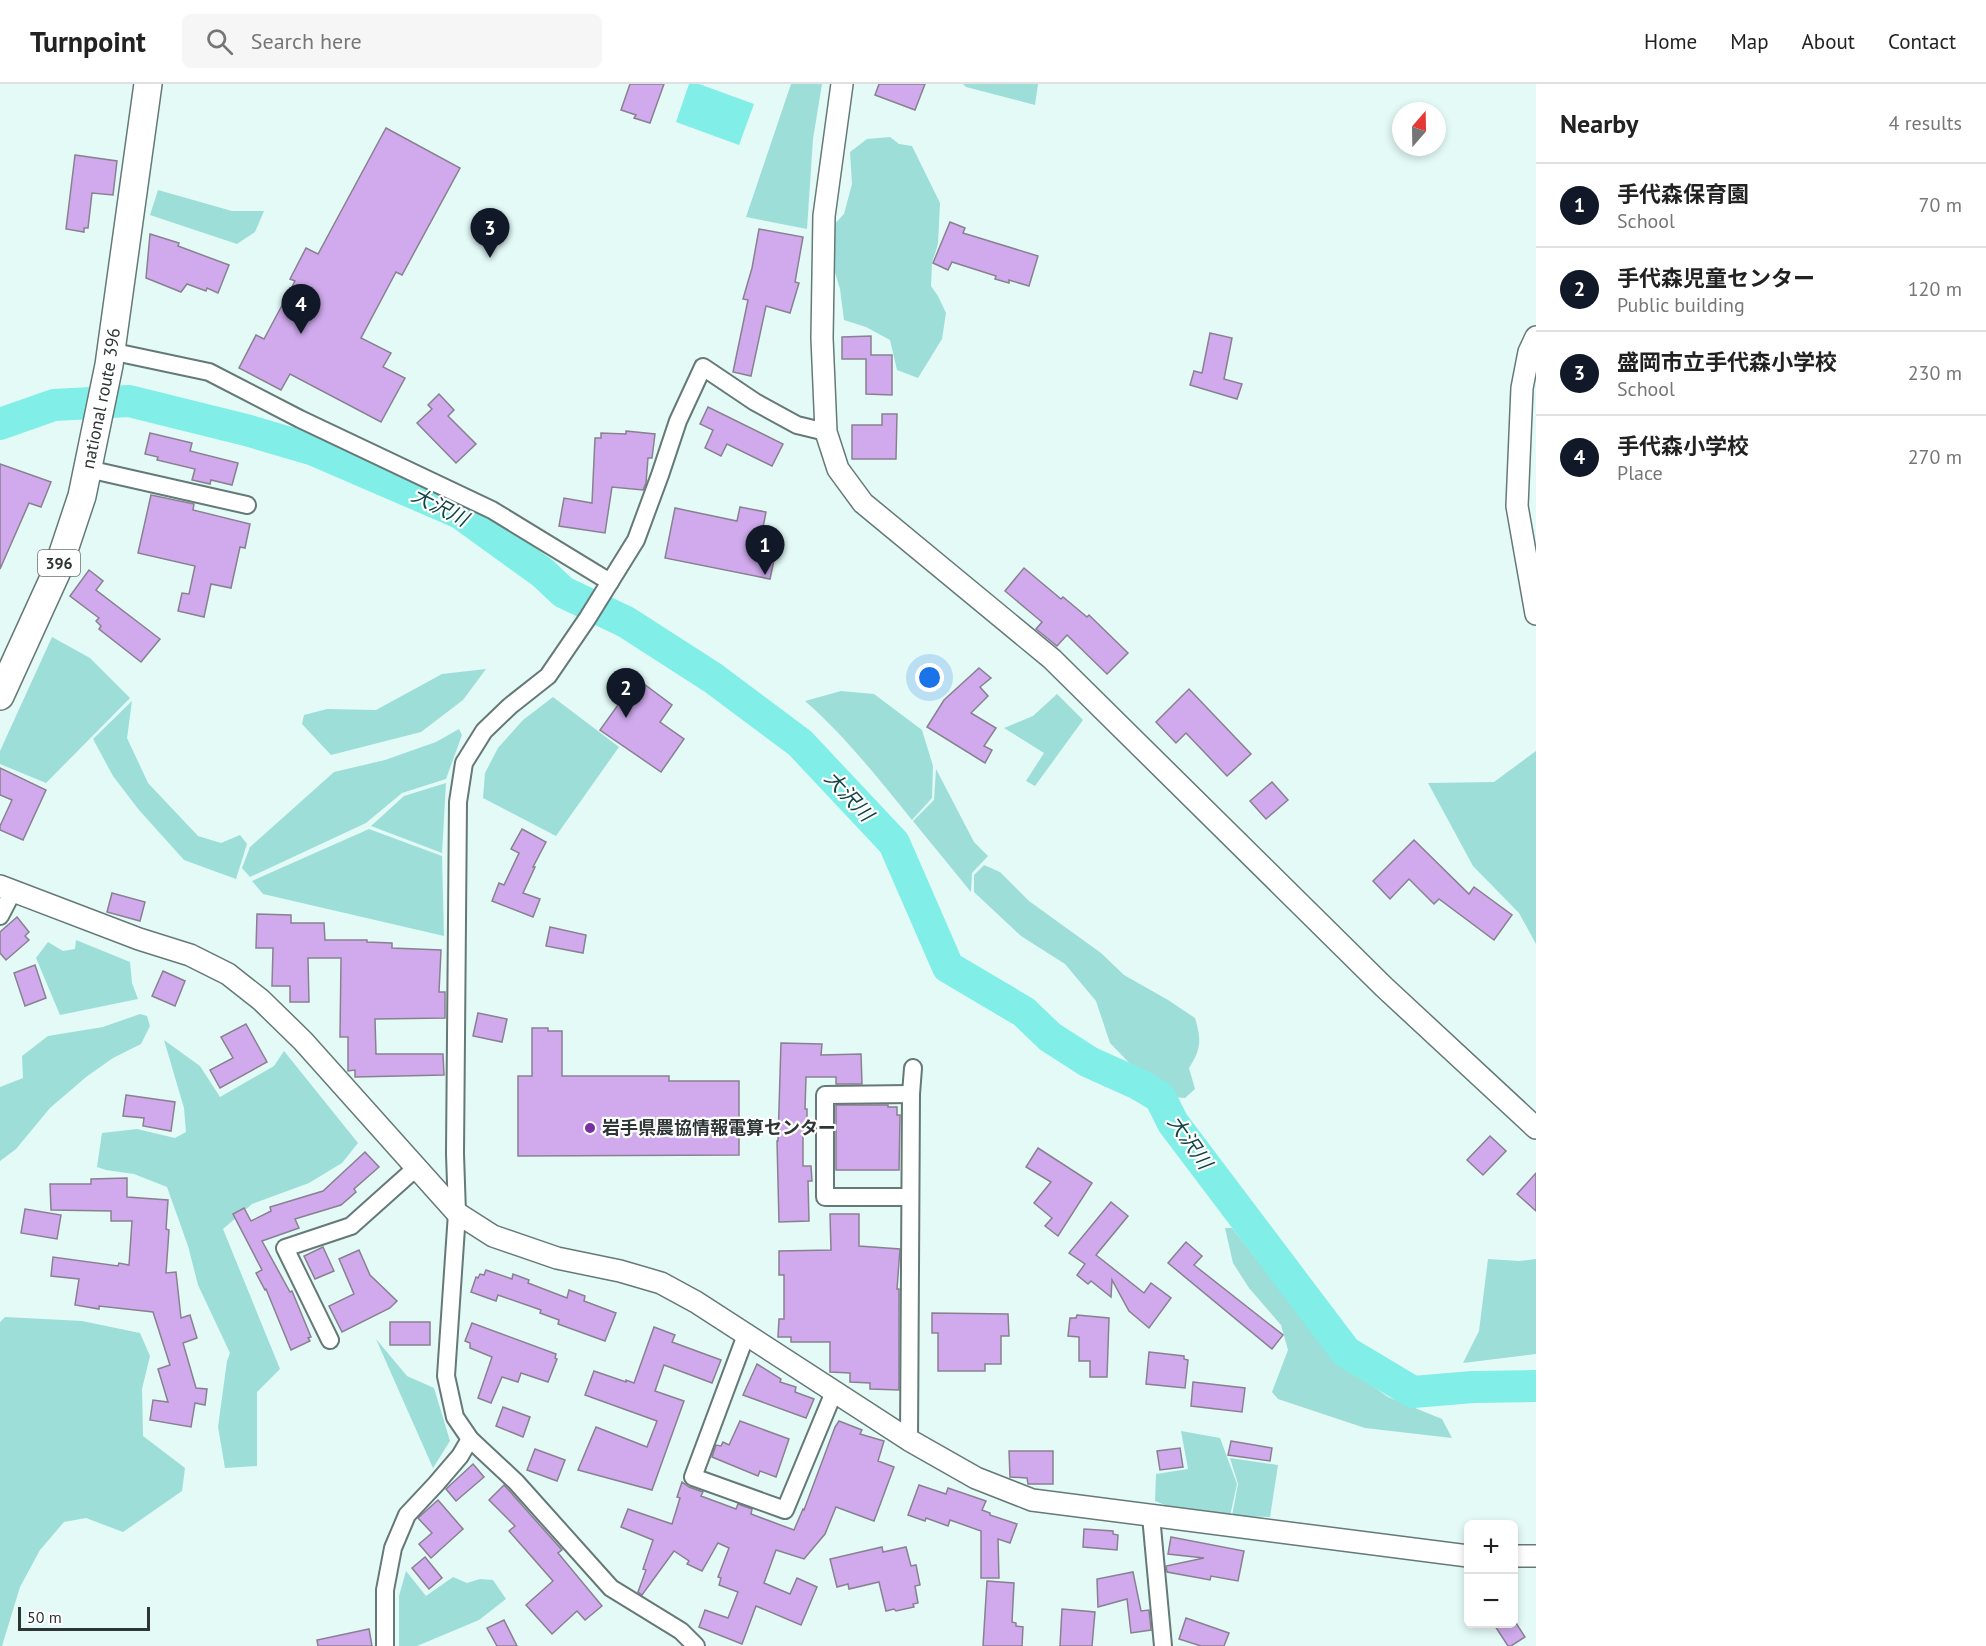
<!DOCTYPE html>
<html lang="en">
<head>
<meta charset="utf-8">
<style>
	body { margin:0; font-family:"PT Sans","Noto Sans JP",sans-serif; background:#f6f6f6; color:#222 }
	.controls { position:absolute; right:18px; bottom:18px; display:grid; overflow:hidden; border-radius:9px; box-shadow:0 3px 9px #0003 }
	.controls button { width:54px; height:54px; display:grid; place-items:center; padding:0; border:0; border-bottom:2px solid #e0e0e0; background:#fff; color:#222; font:30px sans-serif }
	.compass { position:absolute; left:1392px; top:18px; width:54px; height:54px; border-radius:50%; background:#fff; box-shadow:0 3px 9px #0003; rotate:20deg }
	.scale { position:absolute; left:18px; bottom:15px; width:132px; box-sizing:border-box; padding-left:6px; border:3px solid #2d3635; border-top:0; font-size:16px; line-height:21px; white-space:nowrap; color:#2d3635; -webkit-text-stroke:4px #fff; paint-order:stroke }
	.you { position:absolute; left:930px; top:594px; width:21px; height:21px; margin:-15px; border:4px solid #fff; border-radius:50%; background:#1a73e8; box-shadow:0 0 0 9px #1a73e833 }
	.badge { display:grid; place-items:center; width:39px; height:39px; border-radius:50%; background:#111827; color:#fff; font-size:20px; font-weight:700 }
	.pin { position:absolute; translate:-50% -50px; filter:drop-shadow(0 2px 3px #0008) }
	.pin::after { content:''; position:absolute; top:32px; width:21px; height:18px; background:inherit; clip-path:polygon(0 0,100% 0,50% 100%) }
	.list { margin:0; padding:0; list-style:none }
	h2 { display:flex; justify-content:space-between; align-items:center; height:78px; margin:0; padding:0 24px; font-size:26px }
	h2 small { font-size:20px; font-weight:400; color:#767676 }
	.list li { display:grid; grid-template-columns:39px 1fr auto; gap:18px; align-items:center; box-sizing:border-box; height:84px; padding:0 24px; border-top:2px solid #e0e0e0 }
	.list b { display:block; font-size:22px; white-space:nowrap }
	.list p { margin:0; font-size:20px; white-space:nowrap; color:#767676 }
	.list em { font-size:20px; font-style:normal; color:#767676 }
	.icon { flex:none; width:33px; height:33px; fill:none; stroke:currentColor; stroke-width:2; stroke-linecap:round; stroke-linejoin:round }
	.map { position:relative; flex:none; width:1536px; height:1562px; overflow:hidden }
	header { display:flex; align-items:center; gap:36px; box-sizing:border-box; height:84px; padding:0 30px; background:#fff; border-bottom:2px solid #e0e0e0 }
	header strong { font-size:28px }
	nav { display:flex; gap:33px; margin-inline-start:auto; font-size:21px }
	.search { width:420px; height:54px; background:#f6f6f6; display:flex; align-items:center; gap:15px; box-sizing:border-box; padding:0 21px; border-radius:9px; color:#767676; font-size:22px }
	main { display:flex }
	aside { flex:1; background:#fff }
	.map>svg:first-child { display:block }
	.green { fill:#9eded9 }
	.water { fill:#81eee7 }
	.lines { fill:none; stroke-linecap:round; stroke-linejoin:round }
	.river { stroke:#81eee7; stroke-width:32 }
	.building { fill:#d0aaed; stroke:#898190; stroke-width:1.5 }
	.minor-casing { stroke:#657977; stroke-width:20 }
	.tertiary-casing { stroke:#657977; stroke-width:24 }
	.trunk-casing { stroke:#657977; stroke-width:30 }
	.minor { stroke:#fff; stroke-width:16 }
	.tertiary { stroke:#fff; stroke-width:21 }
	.trunk { stroke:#fff; stroke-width:27 }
	.poi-dot { fill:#782fa2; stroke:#fff; stroke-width:2 }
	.labels { text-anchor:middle; stroke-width:4.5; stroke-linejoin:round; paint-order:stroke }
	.shield { fill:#fff; stroke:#6c7272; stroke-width:1.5 }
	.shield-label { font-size:16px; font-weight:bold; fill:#2d3635 }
	.street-label { font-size:18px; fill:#2d3635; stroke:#fff }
	.poi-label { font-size:18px; font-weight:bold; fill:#2d3635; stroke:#fff; text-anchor:start }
	.water-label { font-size:20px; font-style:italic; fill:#104341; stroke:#fff }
</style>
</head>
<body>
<header>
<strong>Turnpoint</strong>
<div class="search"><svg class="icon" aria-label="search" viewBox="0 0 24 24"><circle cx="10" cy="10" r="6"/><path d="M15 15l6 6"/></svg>Search here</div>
<nav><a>Home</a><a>Map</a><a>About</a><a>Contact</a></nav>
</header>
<main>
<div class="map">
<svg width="1536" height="1562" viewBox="0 0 1536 1562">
	<rect width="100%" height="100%" fill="#e3faf7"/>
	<g class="green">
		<polygon points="791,0 822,0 813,55 807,145 746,133"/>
		<polygon points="963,0 1038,0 1035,21 966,3"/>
		<polygon points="890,53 899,60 912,62 940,119 938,160 932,179 931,202 938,212 946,229 942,255 918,294 897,286 890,256 866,243 844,236 840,205 830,172 830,145 844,130 852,100 850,68 867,55"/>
		<polygon points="158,106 232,127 264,127 255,148 237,160 150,131"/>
		<polygon points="52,553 90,574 130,614 46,699 0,680 0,667"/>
		<polygon points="486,585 463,616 421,648 331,671 302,640 304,631 327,625 376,626 442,590"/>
		<path d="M841 607 874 610 922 646 933 682 932 714 912 736C878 694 845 652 805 617Z"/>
		<polygon points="1057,610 1083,636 1035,702 1026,697 1044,669 1004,644 1033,632"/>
		<polygon points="553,613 619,663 556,752 483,714 485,689 498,664 523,636"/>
		<polygon points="132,617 127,654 148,699 198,752 221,759 240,751 247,760 236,795 184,776 139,726 113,692 93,655"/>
		<polygon points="459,645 462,651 446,695 402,709 366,739 250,793 242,784 250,763 334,688 385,676 436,658"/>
		<polygon points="1536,667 1536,860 1519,829 1473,782 1428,699 1494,698"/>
		<polygon points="936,685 974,758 988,772 972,789 971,808 913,737 934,716"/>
		<polygon points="446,699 442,769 371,742 404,712"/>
		<polygon points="369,745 442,772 444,852 263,810 252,797"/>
		<path d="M984 781 1000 788 1029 817 1101 869 1124 891 1168 916 1195 934C1201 955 1202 964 1189 984L1195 1005 1185 1014 1174 1013 1139 989 1110 959 1096 917 1065 880 1021 852 974 808V791Z"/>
		<polygon points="76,856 130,878 132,899 138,915 60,931 36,874 48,858 63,867 75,865"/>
		<polygon points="140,930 147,932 150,942 141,960 113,974 86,993 50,1024 16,1065 0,1077 0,1003 23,994 22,972 48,952 103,943"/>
		<polygon points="164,956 200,982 220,1013 274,982 284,967 358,1059 342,1079 309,1099 252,1120 223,1145 280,1285 257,1308 257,1382 225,1384 218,1343 227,1277 230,1269 198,1201 188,1162 167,1103 134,1090 106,1086 97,1083 102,1049 137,1045 175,1054 186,1048 184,1024"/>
		<polygon points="1225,1144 1232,1144 1336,1276 1388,1313 1442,1335 1452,1354 1365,1344 1278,1315 1272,1308 1288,1266 1281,1241 1249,1204 1233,1179"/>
		<polygon points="1488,1175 1519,1177 1536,1175 1536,1270 1463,1279 1479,1247"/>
		<polygon points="5,1233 82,1237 140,1249 150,1272 142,1305 143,1352 185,1384 182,1407 123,1448 86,1434 64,1438 40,1466 20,1503 2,1562 0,1562 0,1238"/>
		<polygon points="376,1255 407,1292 434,1304 450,1357 433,1384"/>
		<polygon points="1181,1347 1220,1354 1237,1400 1230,1432 1180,1427 1155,1417 1156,1390 1188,1385"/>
		<polygon points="1230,1374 1278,1381 1270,1433 1232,1432 1238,1400"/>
		<polygon points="406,1487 426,1512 453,1493 467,1499 480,1495 493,1496 506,1515 479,1536 417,1562 399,1562 399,1512"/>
	</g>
	<polygon class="water" points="689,0 699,0 754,20 739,61 676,38"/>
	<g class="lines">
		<polyline class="river" points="0,340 54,321 129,317 246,346 314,366 460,429 543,489 563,508 626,538 713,594 800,659 894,759 948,883 1024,928 1050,953 1089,978 1138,1000 1160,1013 1173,1039 1346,1268 1413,1308 1473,1303 1536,1302"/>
	</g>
	<g class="building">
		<polygon points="630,0 664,0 650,39 634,34 636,31 621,26"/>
		<polygon points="879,0 925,0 915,26 875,11"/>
		<polygon points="386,44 460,84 402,191 396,188 361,254 391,269 383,283 405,294 381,338 290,290 281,306 239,284 256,251 264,255 295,197 290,195 306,164 318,170"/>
		<polygon points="75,71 117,77 113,111 92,109 88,144 84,144 84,148 66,145"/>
		<polygon points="950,138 965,144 963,149 1038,172 1029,202 1009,196 1009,199 995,195 996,192 952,178 948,186 933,179"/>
		<polygon points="759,145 803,153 795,198 799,199 790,229 766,222 751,292 733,288 748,216 743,215 752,184"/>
		<polygon points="150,150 179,159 178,162 229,181 218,209 207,204 206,207 187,200 181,208 146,194"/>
		<polygon points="1210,249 1232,254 1224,295 1242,300 1237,315 1190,301 1194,287 1202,289"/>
		<polygon points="871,252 871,271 892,271 892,311 866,310 866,275 842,275 842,253"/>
		<polygon points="439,310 454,326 448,332 476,360 456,379 417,339 432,325 428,321"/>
		<polygon points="708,323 783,360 772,382 727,360 721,372 705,364 713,346 700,340"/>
		<polygon points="882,330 897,330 896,375 852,375 852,341 882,341"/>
		<polygon points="626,347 655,350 652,374 648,374 646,399 643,406 612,403 605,449 559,442 564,414 592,419 595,354 601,354 601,349 626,350"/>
		<polygon points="150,349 192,359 190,367 238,379 232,401 211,396 210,400 192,396 195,385 157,376 158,373 145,370"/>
		<polygon points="0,380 51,398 41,423 29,419 0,485"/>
		<polygon points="151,411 194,420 193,426 250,440 245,464 240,463 231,504 211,500 204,533 178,527 182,509 189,510 195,482 138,469"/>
		<polygon points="740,423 766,428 760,459 777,462 770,495 665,474 675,424 737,437"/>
		<polygon points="1024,484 1061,515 1063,513 1087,533 1089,531 1128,569 1107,590 1067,551 1057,562 1036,545 1042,538 1005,507"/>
		<polygon points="89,486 103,497 96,506 160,555 141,578 99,545 101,542 96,537 99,534 70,512"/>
		<polygon points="979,584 991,594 980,603 988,612 971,629 996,644 984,662 992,666 985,679 927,643 944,616"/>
		<polygon points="644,600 672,621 660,638 684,655 661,688 600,646 628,607 635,612"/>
		<polygon points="1189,605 1251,670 1227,692 1186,649 1176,659 1156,638"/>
		<polygon points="0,684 46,706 23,756 0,746 0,742 12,716 0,711"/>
		<polygon points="1272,698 1288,716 1266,735 1250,717"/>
		<polygon points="522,745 546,758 533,783 535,783 523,809 540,815 533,833 492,817 499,799 504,801 519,769 511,765"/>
		<polygon points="1414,756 1469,810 1474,803 1512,831 1494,856 1439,815 1434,820 1409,795 1390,815 1373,797"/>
		<polygon points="112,809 145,818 140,837 107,828"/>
		<polygon points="257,830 291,831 291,839 324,839 325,856 367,856 367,858 392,859 392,864 441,866 439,908 445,908 445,934 375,935 376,970 443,970 444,991 355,993 355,986 348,987 348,953 340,953 341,874 308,874 309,918 290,918 290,902 272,902 273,864 256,864"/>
		<polygon points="17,833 29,848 25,852 29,856 6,876 0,869 0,848"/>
		<polygon points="550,843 586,851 583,869 546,862"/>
		<polygon points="35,881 46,914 25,922 14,889"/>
		<polygon points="163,887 185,897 175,922 152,912"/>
		<polygon points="478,929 507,935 502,958 473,952"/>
		<polygon points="246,940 267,978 220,1004 210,986 233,974 221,953"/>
		<polygon points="532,944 548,944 548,947 562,947 562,992 669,992 669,997 739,997 739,1071 518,1072 518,992 532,992"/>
		<polygon points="781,959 822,960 821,971 861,970 862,1000 836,1000 836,993 806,993 805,1025 807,1025 807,1045 803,1045 803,1082 811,1082 812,1097 808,1097 809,1137 779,1138 777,1057 778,1057"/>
		<polygon points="126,1011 175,1018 171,1047 143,1042 144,1034 123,1032"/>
		<polygon points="836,1021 888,1021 888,1023 897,1023 897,1031 900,1031 899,1086 836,1086"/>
		<polygon points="1490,1052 1506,1067 1483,1091 1467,1076"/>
		<polygon points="1038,1064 1092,1099 1058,1152 1045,1142 1052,1134 1034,1119 1051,1098 1026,1083"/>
		<polygon points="365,1068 379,1083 354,1105 356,1108 341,1121 295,1135 299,1144 262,1157 290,1208 292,1207 311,1253 308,1254 310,1257 291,1266 266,1205 265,1206 256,1189 262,1186 233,1130 244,1124 251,1137 271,1127 270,1123 323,1107"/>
		<polygon points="1536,1089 1536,1127 1517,1110"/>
		<polygon points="127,1094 127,1113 168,1116 166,1145 169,1146 166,1189 176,1188 181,1234 190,1231 197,1254 183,1259 196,1304 207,1305 205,1321 195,1319 191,1343 150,1336 153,1316 168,1318 158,1285 170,1281 153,1228 99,1222 99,1225 75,1221 79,1195 51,1192 53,1173 118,1182 119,1179 129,1181 132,1137 111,1137 111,1127 51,1126 50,1100 91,1100 91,1095"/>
		<polygon points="1111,1118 1128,1132 1096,1171 1144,1209 1151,1199 1171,1214 1149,1244 1129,1227 1112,1196 1111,1213 1091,1197 1088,1200 1077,1191 1085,1180 1069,1169"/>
		<polygon points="25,1125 61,1131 57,1155 21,1149"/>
		<polygon points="830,1130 859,1130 859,1162 900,1165 897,1205 899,1205 899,1306 870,1305 870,1299 850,1298 850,1289 830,1288 830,1258 791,1258 791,1253 778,1253 779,1235 784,1235 784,1191 779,1191 779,1167 831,1166"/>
		<polygon points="1186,1158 1202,1172 1194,1181 1283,1251 1272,1265 1168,1179"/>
		<polygon points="323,1163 334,1187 315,1195 304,1172"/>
		<polygon points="359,1166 370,1191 397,1217 390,1224 342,1248 329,1222 354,1210 339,1175"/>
		<polygon points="486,1186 512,1195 513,1190 529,1196 528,1199 567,1214 569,1206 585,1212 584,1217 616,1229 605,1257 558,1240 559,1236 540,1229 541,1226 498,1211 496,1217 471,1208 476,1193 478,1194 480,1190 484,1191"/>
		<polygon points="932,1229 1008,1230 1009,1252 1001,1252 1001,1280 985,1280 985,1287 938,1287 938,1249 932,1249"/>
		<polygon points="1077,1231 1109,1234 1107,1293 1090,1293 1090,1277 1079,1277 1079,1253 1068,1252 1070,1234 1076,1234"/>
		<rect x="390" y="1238" width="40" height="23"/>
		<polygon points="472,1239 556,1270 555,1274 557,1275 548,1298 521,1289 518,1298 502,1293 491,1319 478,1314 492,1273 470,1264 470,1259 465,1257"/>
		<polygon points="654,1243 675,1251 672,1258 721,1276 712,1299 664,1281 655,1307 684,1317 652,1406 578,1386 596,1343 647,1363 657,1337 585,1311 594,1287 626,1298 626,1296 634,1299"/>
		<polygon points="1149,1268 1184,1272 1184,1275 1188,1276 1185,1304 1146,1300"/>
		<polygon points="757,1280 781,1295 780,1298 796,1303 795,1308 814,1315 806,1334 743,1311"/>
		<polygon points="1193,1298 1245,1304 1242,1328 1191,1322"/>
		<polygon points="503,1323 530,1333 523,1353 496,1342"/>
		<polygon points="740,1337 789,1355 776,1393 760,1387 758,1392 712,1373 716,1361 721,1362 723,1358 729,1361"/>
		<polygon points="839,1337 862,1346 860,1350 884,1357 878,1377 894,1383 874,1437 836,1423 825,1450 804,1475 776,1466 764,1499 790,1510 797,1494 817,1503 801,1541 756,1522 742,1560 699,1543 705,1526 728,1534 738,1508 719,1501 721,1494 718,1493 729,1464 718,1459 702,1487 687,1480 689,1477 674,1467 642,1511 638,1508 646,1486 643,1485 653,1456 621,1443 628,1425 672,1440 680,1414 677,1413 682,1398 689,1403 703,1408 701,1412 736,1425 738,1420 752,1425 751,1430 794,1446 803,1425 804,1426 835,1343"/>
		<polygon points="1231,1357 1272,1364 1270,1377 1228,1371"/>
		<polygon points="1180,1364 1183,1383 1160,1386 1157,1367"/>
		<polygon points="535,1365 565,1376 557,1397 527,1386"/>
		<polygon points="1009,1367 1053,1367 1053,1400 1028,1400 1027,1394 1010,1393"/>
		<polygon points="473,1380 484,1393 456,1417 446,1405"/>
		<polygon points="504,1401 562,1466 558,1469 602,1522 585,1536 577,1527 552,1550 526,1521 553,1497 509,1447 515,1442 489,1416"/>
		<polygon points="919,1401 946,1410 948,1404 986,1417 982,1426 990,1429 990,1431 1017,1440 1010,1459 998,1455 999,1494 981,1494 981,1447 950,1436 948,1442 926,1434 925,1437 908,1431"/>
		<polygon points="438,1416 463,1445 431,1474 419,1460 432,1449 418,1434"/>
		<polygon points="1084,1445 1113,1447 1113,1450 1118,1451 1117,1466 1083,1463"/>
		<polygon points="1171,1453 1244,1467 1238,1497 1211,1492 1210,1496 1167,1488 1166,1482 1204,1474 1168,1470"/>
		<polygon points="882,1463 883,1468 906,1463 911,1482 916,1481 920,1501 915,1502 918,1519 913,1520 914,1523 896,1527 894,1525 886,1527 879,1498 849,1505 848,1500 837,1503 830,1475"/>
		<polygon points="425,1473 442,1494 429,1505 412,1484"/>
		<polygon points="1133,1488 1141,1527 1149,1526 1151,1546 1131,1549 1127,1515 1098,1523 1097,1495"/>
		<polygon points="987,1497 1014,1499 1012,1538 1016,1539 1016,1542 1023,1543 1022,1562 983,1562"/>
		<polygon points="1062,1525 1095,1528 1092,1562 1060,1562"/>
		<polygon points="1186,1534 1229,1549 1224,1562 1201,1562 1179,1555"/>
		<polygon points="504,1536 517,1562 497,1562 487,1544"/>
		<polygon points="1493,1539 1516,1539 1525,1553 1511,1562 1508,1562"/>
		<polygon points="369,1545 372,1562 318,1562 317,1556"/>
	</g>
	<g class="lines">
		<g class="minor-casing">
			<g id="minor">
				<polyline points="110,267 209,288 300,335 492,426 610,498"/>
				<polyline points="88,385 247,421"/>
				<polyline points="0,832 13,807"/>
				<polyline points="910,1113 825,1113 825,1011 911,1010"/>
				<polyline points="746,1251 693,1393 785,1426 834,1308"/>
				<polyline points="330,1256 285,1164 351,1142 417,1083"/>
				<polyline points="909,1356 911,1010 913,984"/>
				<polyline points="1151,1432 1163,1562"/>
				<polyline points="385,1562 385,1506 393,1464 407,1431 436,1400 460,1372 470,1355"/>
				<polyline points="696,1562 681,1547 611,1504 516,1398 470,1355 455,1333 446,1292 457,1129 455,1070 458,718 464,679 484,647 510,622 548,592 587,535 636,456 660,391 678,337 703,283 755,318 797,341 826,348"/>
			</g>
		</g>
		<g class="tertiary-casing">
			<g id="tertiary">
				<polyline points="842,0 824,132 822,254 826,348 838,385 863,419 1052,575 1384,903 1536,1044"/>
				<polyline points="1536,253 1529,268 1522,304 1517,422 1536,530"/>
				<polyline points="0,802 139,855 190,871 228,890 261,916 303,957 457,1129 493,1152 557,1174 620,1187 661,1199 696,1218 909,1356 976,1394 1032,1416 1468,1472"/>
				<polyline points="1514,1472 1536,1472"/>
			</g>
		</g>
		<g class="trunk-casing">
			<g id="trunk">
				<path id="s1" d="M0 612 57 487 82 412 109 281 148 0"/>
			</g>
		</g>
		<use href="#minor" class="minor"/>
		<use href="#tertiary" class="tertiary"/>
		<use href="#trunk" class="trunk"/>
	</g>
	<circle class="poi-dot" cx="590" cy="1044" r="6"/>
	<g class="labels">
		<rect class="shield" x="38" y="466" width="42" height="26" rx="4.5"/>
		<g class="shield-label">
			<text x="59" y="485">396</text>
		</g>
		<g class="street-label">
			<text dy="6" stroke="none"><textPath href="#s1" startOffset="316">national route 396</textPath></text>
		</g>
		<g class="poi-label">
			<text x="602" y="1050">岩手県農協情報電算センター</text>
		</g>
		<g class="water-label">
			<text transform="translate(440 423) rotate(27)" y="7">大沢川</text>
			<text transform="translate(849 712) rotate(47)" y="7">大沢川</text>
			<text transform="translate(1190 1058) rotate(55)" y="7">大沢川</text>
		</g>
	</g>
</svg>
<div class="controls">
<button>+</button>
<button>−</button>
</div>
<svg class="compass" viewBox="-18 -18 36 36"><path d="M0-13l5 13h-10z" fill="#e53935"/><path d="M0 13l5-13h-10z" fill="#767676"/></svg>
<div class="scale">50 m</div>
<div class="you"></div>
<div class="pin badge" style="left:765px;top:491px">1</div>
<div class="pin badge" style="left:626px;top:634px">2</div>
<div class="pin badge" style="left:490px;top:174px">3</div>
<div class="pin badge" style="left:301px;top:250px">4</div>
</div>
<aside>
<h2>Nearby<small>4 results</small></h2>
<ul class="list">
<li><span class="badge">1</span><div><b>手代森保育園</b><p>School</p></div><em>70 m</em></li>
<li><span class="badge">2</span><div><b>手代森児童センター</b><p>Public building</p></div><em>120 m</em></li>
<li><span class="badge">3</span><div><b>盛岡市立手代森小学校</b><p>School</p></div><em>230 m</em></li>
<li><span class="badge">4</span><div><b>手代森小学校</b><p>Place</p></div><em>270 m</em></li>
</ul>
</aside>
</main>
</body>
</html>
